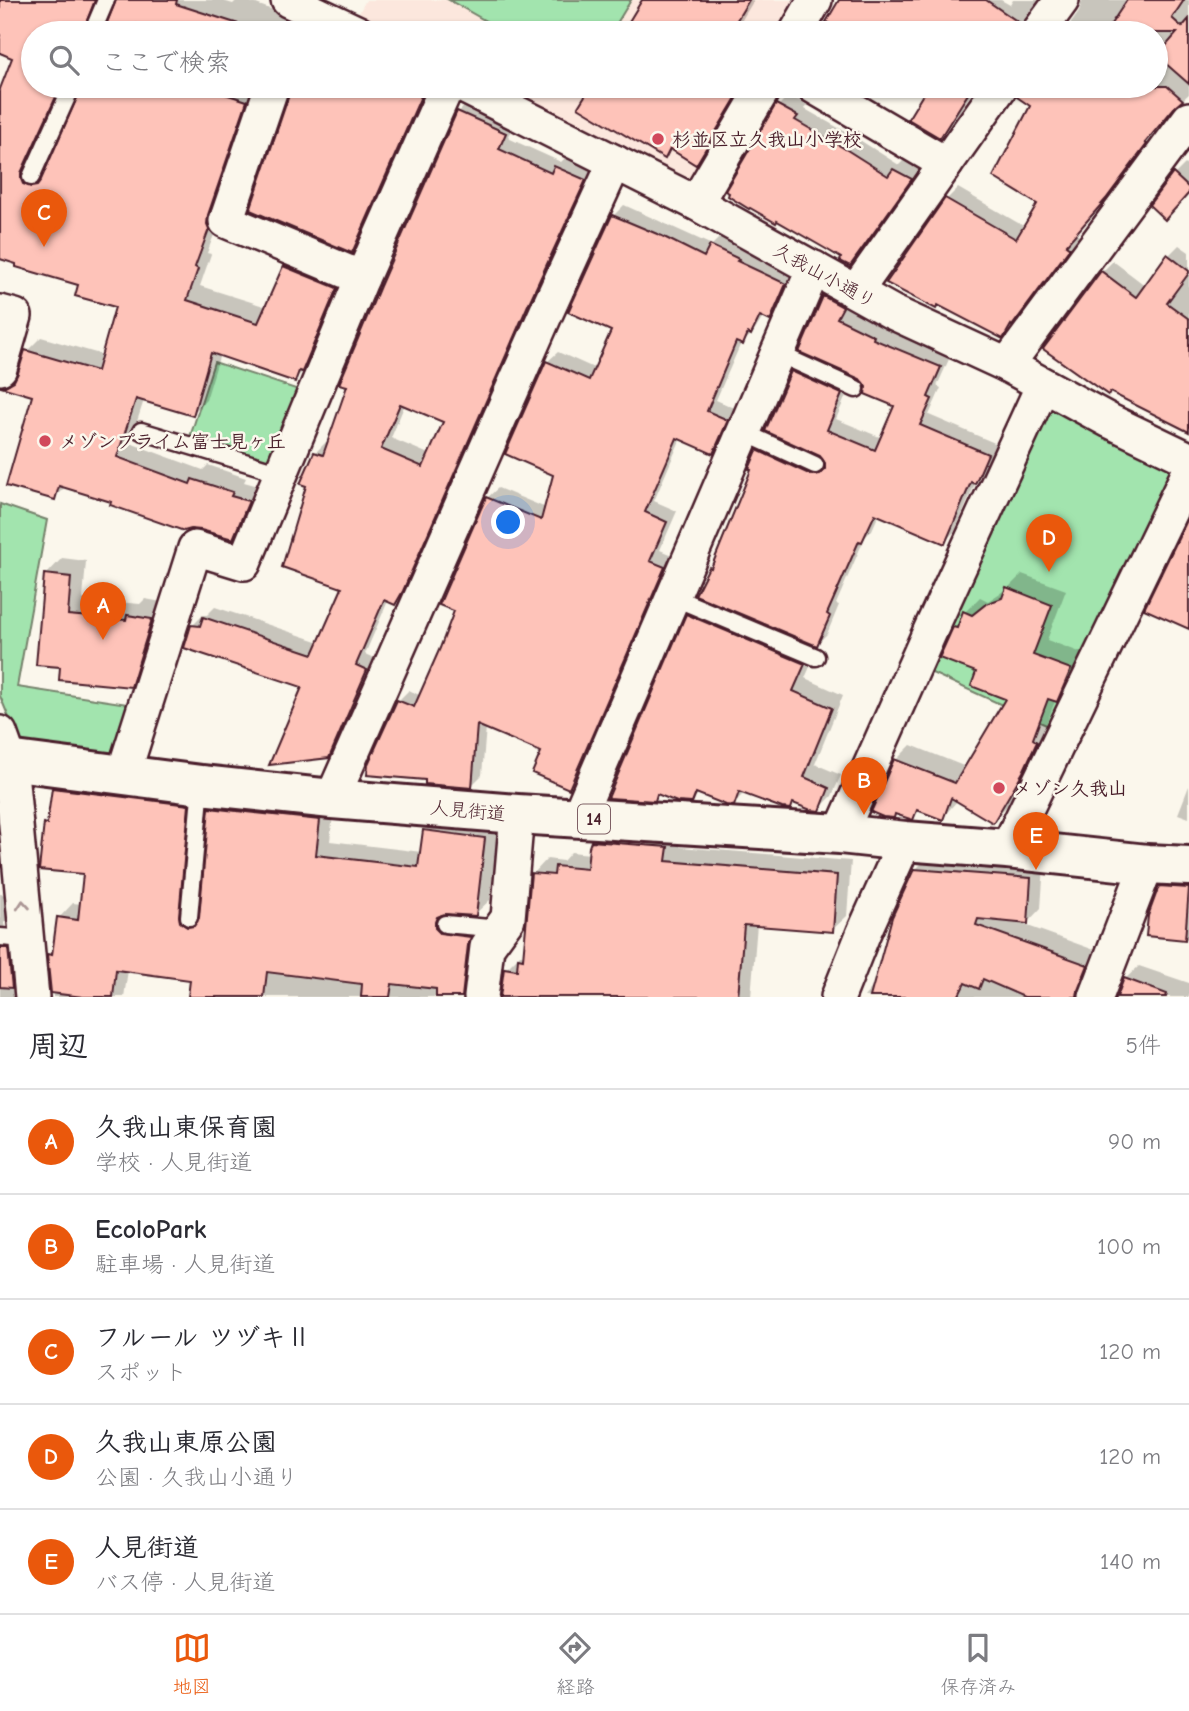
<!DOCTYPE html>
<html lang="ja">
<head>
<meta charset="utf-8">
<style>
	body { margin:0; font-family:"Comic Neue","Klee One",sans-serif; background:#f7f7f7; color:#2b2b33 }
	.you { position:absolute; left:509px; top:523px; width:24px; height:24px; margin:-18px; border:5px solid #fff; border-radius:50%; background:#1a73e8; box-shadow:0 0 0 10px #1a73e833 }
	.badge { display:grid; place-items:center; width:46px; height:46px; border-radius:50%; background:#ea580c; color:#fff; font-size:23px; font-weight:700 }
	.pin { position:absolute; translate:-50% -58px; filter:drop-shadow(0 2px 4px #0008) }
	.pin::after { content:''; position:absolute; top:37px; width:24px; height:21px; background:inherit; clip-path:polygon(0 0,100% 0,50% 100%) }
	.list { margin:0; padding:0; list-style:none }
	h2 { display:flex; justify-content:space-between; align-items:center; height:91px; margin:0; padding:0 28px; font-size:30px }
	h2 small { font-size:23px; font-weight:400; color:#7c7c81 }
	.list li { display:grid; grid-template-columns:46px 1fr auto; gap:21px; align-items:center; box-sizing:border-box; height:105px; padding:0 28px; border-top:2px solid #e1e1e2 }
	.list b { display:block; font-size:26px; white-space:nowrap }
	.list p { margin:0; font-size:23px; white-space:nowrap; color:#7c7c81 }
	.list em { font-size:23px; font-style:normal; color:#7c7c81 }
	.icon { flex:none; width:38px; height:38px; fill:none; stroke:currentColor; stroke-width:2; stroke-linecap:round; stroke-linejoin:round }
	.map { position:relative; flex:none; width:1189px; height:997px; overflow:hidden }
	.search { position:absolute; background:#fff; box-shadow:0 2px 5px #0004; left:21px; right:21px; top:21px; height:77px; display:flex; align-items:center; gap:18px; box-sizing:border-box; padding:0 24px; border-radius:38px; color:#7c7c81; font-size:26px }
	.sheet { height:616px; background:#fff }
	nav { display:flex; justify-content:space-around; align-items:center; box-sizing:border-box; height:98px; border-top:2px solid #e1e1e2; background:#fff; font-size:19px; color:#7c7c81 }
	nav a { display:grid; justify-items:center; gap:4px }
	nav .on { color:#ea580c }
	.map>svg:first-child { display:block }
	.built { fill:#fce7dd }
	.green { fill:#a2e4ae; stroke:#76826c; stroke-width:2 }
	.shadow { fill:#0003; fill-rule:evenodd }
	.building { fill:#fec3b9; stroke:#4a1f2b; stroke-width:2; fill-rule:evenodd }
	.lines { fill:none; stroke-linecap:round; stroke-linejoin:round }
	.service-casing { stroke:#4a1f2b; stroke-width:21 }
	.minor-casing { stroke:#4a1f2b; stroke-width:38 }
	.primary-casing { stroke:#4a1f2b; stroke-width:44 }
	.service { stroke:#fbf7ec; stroke-width:16 }
	.minor { stroke:#fbf7ec; stroke-width:33 }
	.primary { stroke:#fbf7ec; stroke-width:38 }
	.oneway { stroke:#ab9695 }
	.poi-dot { fill:#d1495b; stroke:#fbf7ec; stroke-width:2.5 }
	.labels { text-anchor:middle; stroke-width:5; stroke-linejoin:round; paint-order:stroke }
	.shield { fill:#fbf7ec; stroke:#7f6065; stroke-width:2 }
	.shield-label { font-size:18px; font-weight:bold; fill:#4a1f2b }
	.poi-label { font-size:19px; font-weight:bold; fill:#4a1f2b; stroke:#fbf7ec; text-anchor:start }
	.street-label { font-size:19px; fill:#4a1f2b; stroke:#fbf7ec }
</style>
</head>
<body>
<div class="map">
<svg width="1189" height="997" viewBox="0 0 1189 997">
	<rect width="100%" height="100%" fill="#fbf7ec"/>
	<filter id="ink" filterUnits="userSpaceOnUse"><feTurbulence type="fractalNoise" baseFrequency=".0143" numOctaves="2"/><feDisplacementMap in="SourceGraphic" scale="14" xChannelSelector="R" yChannelSelector="G"/><feConvolveMatrix kernelMatrix="1 2 1 2 8 2 1 2 1" color-interpolation-filters="sRGB"/></filter>
	<g filter="url(#ink)">
		<g class="built">
			<polygon points="366,0 806,0 787,33 382,33 355,20"/>
			<polygon points="485,86 757,86 695,193"/>
		</g>
		<g class="green">
			<polygon points="449,0 631,0 611,33 507,33"/>
			<polygon points="214,362 305,392 282,453 263,461 190,437"/>
			<polygon points="1052,403 1174,462 1180,477 1055,729 921,668"/>
			<polygon points="0,504 47,520 17,687 134,705 118,755 19,742 0,696"/>
		</g>
		<g class="shadow">
			<polygon points="0,0 101,0 87,14 78,11 68,33 33,33 33,86 47,86 43,95 67,86 40,173 46,174 84,89 86,86 260,86 222,214 207,253 211,254 200,286 267,307 285,267 299,253 350,274 309,365 294,380 220,354 206,400 192,414 144,400 130,443 203,470 208,465 246,478 244,482 262,487 247,523 232,537 66,486 54,498 34,395 1,386 14,373 20,373 27,351 41,337 103,355 118,306 80,284 0,258 0,94 14,57 0,52"/>
			<polygon points="118,0 220,0 233,4 237,0 245,0 319,27 357,33 115,33 118,25"/>
			<polygon points="644,0 754,0 734,33 624,33"/>
			<polygon points="841,0 1001,0 1010,5 1013,0 1039,0 1033,9 1029,18 1034,33 822,33"/>
			<polygon points="1082,0 1189,0 1189,79 1186,82 1189,85 1189,94 1168,113 1128,86 1156,86 1156,33 1064,33 1079,12"/>
			<polygon points="292,86 433,86 366,237 352,251 292,93"/>
			<polygon points="593,86 749,86 713,145 696,163 672,149 664,156 581,106"/>
			<polygon points="924,86 976,86 951,125 940,136 928,89"/>
			<polygon points="1022,86 1100,86 1154,135 1117,186 1075,233 1079,236 1013,326 1002,337 947,199 958,188 1025,227 1039,203 1033,106"/>
			<polygon points="789,95 807,105 805,109 858,139 899,165 905,159 921,168 861,253 849,264 778,106"/>
			<path d="M469 101 516 122 508 138 561 162 567 156 595 169 406 592 395 603 388 601 365 654 376 659 339 746 328 757 304 686 192 626 203 615H207L215 607 320 642 344 587 308 485 315 453 326 442 329 443 381 286 459 112ZM405 404 445 421 431 455 391 438Z"/>
			<polygon points="1185,164 1189,168 1189,192 1174,175"/>
			<polygon points="624,205 712,245 722,235 748,248 746,250 795,274 781,308 770,319 764,316 753,333 742,343 741,343 716,400 737,409 724,441 713,452 681,438 654,501 677,511 660,550 674,556 580,777 569,787 543,751 486,727 482,775 471,786 398,701 409,690 421,696 456,610 487,498 498,488 546,508 555,474 547,362 558,352 596,369 613,330 613,216"/>
			<polygon points="1179,245 1189,252 1189,429 1102,272 1113,261 1146,286 1168,256"/>
			<polygon points="835,286 852,296 847,307 883,326 882,328 950,357 937,386 941,388 929,415 997,444 985,471 977,479 955,531 944,542 879,514 872,530 865,537 836,604 839,605 827,634 817,644 710,568 715,563 758,451 769,441 822,465 828,465 793,372 803,362 851,384 836,419 882,438 896,405 868,387 861,378 801,351 825,297"/>
			<polygon points="62,558 86,561 83,599 140,604 145,599 168,603 147,668 130,685 62,666 46,575"/>
			<polygon points="1022,574 1066,590 1047,640 1085,654 1071,685 1056,699 1046,724 1051,726 1037,755 1007,806 992,821 958,800 942,818 921,809 913,818 896,760 911,745 966,767 1007,698 978,671 955,628 962,621 965,612 980,597 988,601 1008,588"/>
			<polygon points="701,602 817,651 805,678 843,695 815,764 841,775 832,796 819,809 795,802 790,807 745,792 733,804 699,793 691,801 660,793 654,799 688,615"/>
			<polygon points="68,774 202,791 194,908 202,913 211,809 226,794 334,806 330,841 422,852 425,831 439,817 499,824 490,900 475,914 450,913 453,918 484,923 483,997 190,997 192,979 128,970 124,997 53,997 49,955 55,949 59,918 73,903 82,904 85,872 45,824 50,820 53,789"/>
			<polygon points="1189,786 1189,818 1178,814"/>
			<path d="M608 827 681 833 680 847 851 861 847 916 832 930 757 924 751 997H502L506 969 520 955H523L526 952 533 874 547 859 563 861 571 852 590 854 593 842ZM602 839 649 842V846L602 843Z"/>
			<polygon points="929,856 1044,865 1041,908 1025,925 1100,952 1097,997 864,997 875,984 915,870"/>
			<polygon points="1178,870 1189,871 1189,939 1147,934 1161,887"/>
			<polygon points="0,894 18,896 16,910 4,923 5,928 9,932 34,997 0,997"/>
			<polygon points="1139,966 1189,983 1189,997 1118,997 1125,979"/>
		</g>
		<g class="building">
			<polygon points="0,0 95,0 82,33 33,33 33,86 61,86 21,173 21,179 23,184 31,187 37,186 40,182 82,86 221,86 219,92 247,101 208,215 207,224 209,229 195,267 198,269 187,300 258,323 283,266 337,288 302,372 299,371 295,382 211,353 193,416 136,399 117,457 190,484 192,479 233,492 231,496 249,501 233,539 201,530 191,529 184,531 110,505 111,502 59,486 55,500 6,486 32,396 1,387 5,386 14,381 18,373 25,350 97,371 115,307 75,296 78,285 16,267 16,264 0,259 0,89 12,58 0,53"/>
			<polygon points="116,0 177,0 176,4 251,28 250,33 162,33 137,24 135,33 103,33"/>
			<polygon points="642,0 749,0 729,33 622,33"/>
			<polygon points="839,0 986,0 1021,24 1019,33 846,33 826,22"/>
			<polygon points="1127,0 1184,0 1172,18 1182,27 1189,19 1189,84 1157,56 1177,33 1105,33"/>
			<polygon points="291,86 403,86 422,94 352,253 250,210 290,92"/>
			<polygon points="591,86 743,86 696,165 670,149 665,159 578,107"/>
			<polygon points="928,86 973,86 940,138 908,119"/>
			<polygon points="1020,86 1167,86 1183,100 1174,108 1145,143 1147,144 1106,199 1066,245 1070,248 1012,326 1011,325 1003,339 938,305 936,309 886,283 945,198 1016,239 1037,204 993,177 1030,106 1017,97"/>
			<polygon points="776,104 798,116 795,120 847,150 888,176 893,169 912,179 850,266 840,261 841,258 826,249 777,221 776,223 750,208 749,209 728,196 729,193 725,191"/>
			<path d="M457 111 506 133 499 149 551 173 554 166 586 180 528 305 403 591 395 605 384 600 356 665 367 670 329 758 269 765 302 687 184 648 191 625 200 626 203 617 313 654 342 588 282 567 306 486 300 484 314 452 323 455 347 386 339 384 380 286ZM400 404 443 422 423 467 381 449Z"/>
			<polygon points="1173,173 1189,188 1189,193 1165,220 1149,205"/>
			<polygon points="612,215 662,236 704,257 710,245 739,259 737,261 786,284 770,321 760,316 751,335 748,333 743,345 736,342 707,411 728,420 713,454 677,438 645,512 667,522 650,561 665,567 569,789 532,773 541,752 477,725 472,788 425,784 425,780 367,775 368,764 397,700 414,707 440,648 454,611 439,605 486,497 541,520 553,475 505,454 546,361 589,380 611,331 568,312"/>
			<polygon points="1167,254 1189,271 1189,273 1167,303 1189,319 1189,432 1110,392 1108,395 1043,349 1101,271 1136,297"/>
			<polygon points="823,296 843,307 837,318 874,336 873,339 941,367 928,397 932,399 920,425 988,454 975,484 971,482 945,544 875,514 862,542 859,541 827,614 830,616 817,646 695,595 709,567 711,568 751,470 749,469 757,450 811,475 820,474 825,469 825,463 820,456 765,431 791,371 842,394 827,430 875,450 894,406 865,394 866,387 860,379 799,352"/>
			<polygon points="1189,516 1189,629 1144,609"/>
			<polygon points="44,574 71,577 68,615 126,620 127,615 152,619 131,687 59,680 60,667 36,665"/>
			<polygon points="1006,587 1052,605 1033,655 1071,669 1057,702 1048,699 1033,739 1037,742 1023,772 993,823 951,798 943,820 917,810 913,820 895,814 894,818 883,817 871,812 894,759 955,783 1005,699 971,686 976,672 939,658 953,627 957,628 963,611 972,615 986,604 1002,598"/>
			<polygon points="686,614 805,664 793,691 832,708 804,777 829,788 820,811 811,810 793,803 791,809 782,808 739,792 734,806 726,805 696,793 692,803 677,802 657,794 655,801 608,798"/>
			<polygon points="52,788 189,805 179,916 180,922 187,927 194,926 199,918 209,808 320,820 316,855 418,867 423,830 485,838 476,916 445,914 437,917 435,922 435,928 440,933 471,937 468,945 462,997 436,997 436,989 392,984 390,997 361,997 362,984 267,972 264,997 188,997 190,980 116,970 113,997 83,997 51,993 47,954 52,955 57,917 78,920 83,874 39,870 44,823 47,824"/>
			<polygon points="591,841 668,847 666,861 837,875 833,932 744,925 738,997 500,997 504,968 517,970 518,958 523,959 531,873 554,875 555,866 587,869 589,847"/>
			<polygon points="914,869 1031,878 1028,924 978,919 976,925 1088,965 1078,990 1077,997 1024,997 983,979 979,989 965,983 958,997 870,997 892,917"/>
			<polygon points="1159,886 1189,888 1185,940 1146,936 1148,916"/>
			<polygon points="0,948 8,948 12,988 0,987"/>
			<polygon points="1124,978 1167,994 1166,997 1117,997"/>
		</g>
		<g class="lines">
			<g class="service-casing">
				<g id="service">
					<polyline points="92,33 106,0"/>
					<polyline points="31,177 72,86"/>
					<polyline points="777,353 856,389"/>
					<polyline points="141,431 281,473"/>
					<polyline points="743,432 815,465"/>
					<polyline points="673,597 816,657"/>
					<polyline points="189,917 201,785"/>
					<polyline points="445,924 500,929"/>
					<polyline points="0,937 27,939"/>
				</g>
			</g>
			<g class="minor-casing">
				<g id="minor">
					<polyline points="288,0 358,33"/>
					<polyline points="796,33 815,0"/>
					<polyline points="1038,33 1062,0"/>
					<polyline points="272,86 226,221 362,278"/>
					<polyline points="463,86 696,203 892,312 1007,365 1110,421 1189,459"/>
					<polyline points="813,86 946,164"/>
					<polyline points="696,203 765,86"/>
					<polyline points="856,291 1001,86"/>
					<polyline points="0,312 15,316 0,368"/>
					<polyline points="1007,365 1189,119"/>
					<polyline points="0,733 10,761 32,997"/>
					<polyline points="123,775 195,548 244,563 362,278 447,86"/>
					<polyline points="332,799 546,313 615,162"/>
					<polyline points="578,818 814,268"/>
					<polyline points="840,834 931,629 1043,385"/>
					<polyline points="1007,849 1189,472"/>
					<polyline points="481,997 487,947 508,918 517,814"/>
					<polyline points="838,997 864,932 905,841"/>
					<polyline points="1096,997 1147,864"/>
				</g>
			</g>
			<g class="primary-casing">
				<polyline id="primary" points="0,759 201,785 332,799 517,814 840,834 905,841 1007,849 1147,864 1189,866"/>
			</g>
			<use href="#service" class="service"/>
			<use href="#minor" class="minor"/>
			<use href="#primary" class="primary"/>
		</g>
		<defs><path id="oneway-chevron" d="M-2-3.5L2.5 0L-2 3.5" fill="none" stroke-width="1.6" stroke-linecap="round" stroke-linejoin="round" transform="scale(1.75)"/></defs>
		<use class="oneway" href="#oneway-chevron" transform="translate(23 905) rotate(-95)"/>
	</g>
	<g class="poi-dot">
		<circle cx="658" cy="139" r="7"/>
		<circle cx="45" cy="441" r="7"/>
		<circle cx="999" cy="788" r="7"/>
	</g>
	<g class="labels">
		<rect class="shield" x="578" y="804.5" width="32" height="29" rx="5"/>
		<g class="shield-label">
			<text x="594" y="825">14</text>
		</g>
		<g class="poi-label">
			<text x="672" y="146">杉並区立久我山小学校</text>
			<text x="59" y="448">メゾンプライム富士見ヶ丘</text>
			<text x="1013" y="795">メゾン久我山</text>
		</g>
		<g class="street-label">
			<text transform="translate(825 275) rotate(29)" y="7">久我山小通り</text>
			<text transform="translate(468 810) rotate(5)" y="7">人見街道</text>
		</g>
	</g>
</svg>
<div class="you"></div>
<div class="pin badge" style="left:103px;top:640px">A</div>
<div class="pin badge" style="left:864px;top:815px">B</div>
<div class="pin badge" style="left:44px;top:247px">C</div>
<div class="pin badge" style="left:1049px;top:572px">D</div>
<div class="pin badge" style="left:1036px;top:870px">E</div>
<div class="search"><svg class="icon" aria-label="search" viewBox="0 0 24 24"><circle cx="10" cy="10" r="6"/><path d="M15 15l6 6"/></svg>ここで検索</div>
</div>
<section class="sheet">
<h2>周辺<small>5件</small></h2>
<ul class="list">
<li><span class="badge">A</span><div><b>久我山東保育園</b><p>学校 · 人見街道</p></div><em>90 m</em></li>
<li><span class="badge">B</span><div><b>EcoloPark</b><p>駐車場 · 人見街道</p></div><em>100 m</em></li>
<li><span class="badge">C</span><div><b>フルール ツヅキⅡ</b><p>スポット</p></div><em>120 m</em></li>
<li><span class="badge">D</span><div><b>久我山東原公園</b><p>公園 · 久我山小通り</p></div><em>120 m</em></li>
<li><span class="badge">E</span><div><b>人見街道</b><p>バス停 · 人見街道</p></div><em>140 m</em></li>
</ul>
</section>
<nav>
<a class="on"><svg class="icon" aria-label="map" viewBox="0 0 24 24"><path d="M3 6l6-2 6 2 6-2v14l-6 2-6-2-6 2zM9 4v14M15 6v14"/></svg>地図</a>
<a><svg class="icon" aria-label="directions" viewBox="0 0 24 24"><path d="M12 3l9 9-9 9-9-9zM9 14v-3h6M13 9l2 2-2 2"/></svg>経路</a>
<a><svg class="icon" aria-label="saved" viewBox="0 0 24 24"><path d="M7 4h10v16l-5-4-5 4z"/></svg>保存済み</a>
</nav>
</body>
</html>
